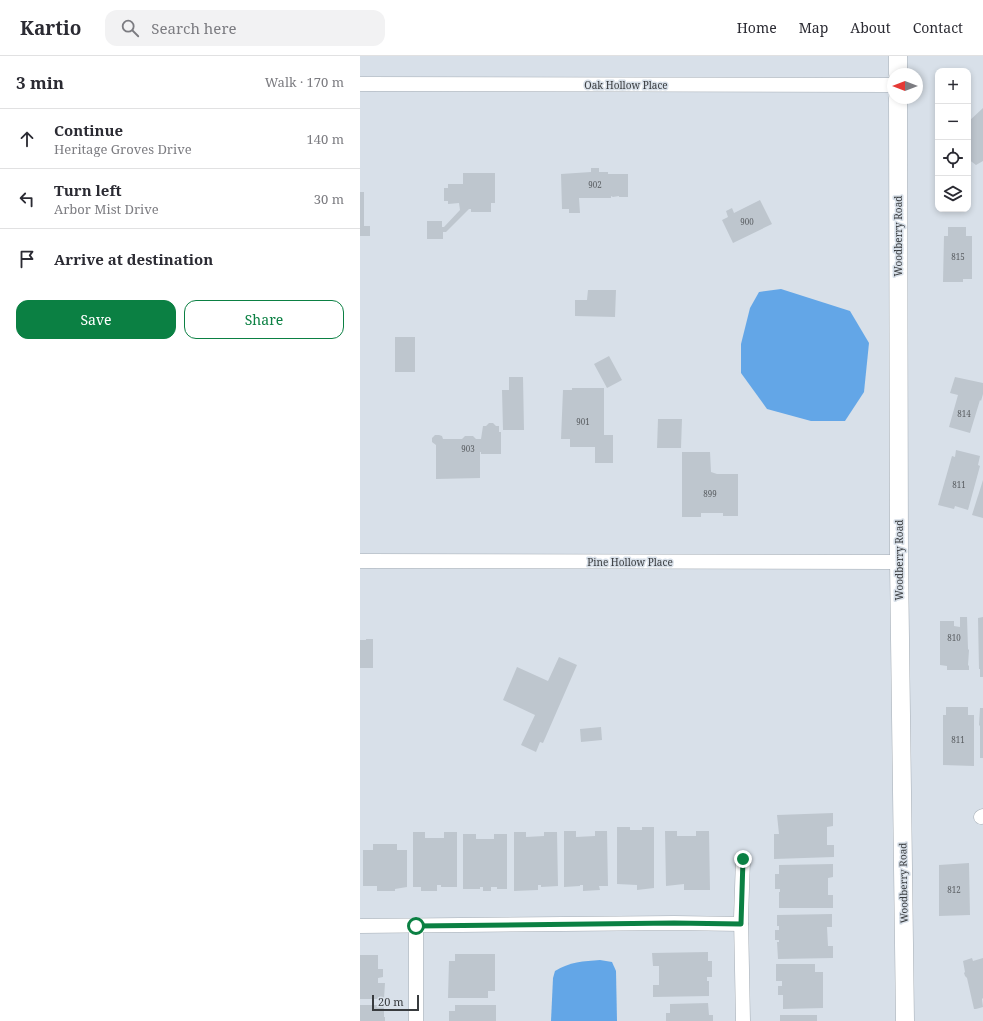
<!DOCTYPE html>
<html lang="en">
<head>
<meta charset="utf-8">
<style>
	body { margin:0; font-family:"Noto Serif",serif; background:#f2f2f3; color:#2b2b33 }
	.controls { position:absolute; right:12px; top:12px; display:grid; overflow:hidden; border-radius:8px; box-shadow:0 2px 6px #0003 }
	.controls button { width:36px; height:36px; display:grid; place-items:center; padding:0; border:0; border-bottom:1px solid #e1e1e2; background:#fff; color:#2b2b33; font:20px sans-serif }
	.compass { position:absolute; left:527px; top:12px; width:36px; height:36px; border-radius:50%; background:#fff; box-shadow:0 2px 6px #0003; rotate:270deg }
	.scale { position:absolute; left:12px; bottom:10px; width:47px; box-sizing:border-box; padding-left:4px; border:2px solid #383b3e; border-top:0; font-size:11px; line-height:14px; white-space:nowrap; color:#383b3e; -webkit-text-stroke:3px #d8e0e9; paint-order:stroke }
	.stop { position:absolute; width:12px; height:12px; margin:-9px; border:3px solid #0b8043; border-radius:50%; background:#fff }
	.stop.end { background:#0b8043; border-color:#fff; box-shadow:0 1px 4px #0008 }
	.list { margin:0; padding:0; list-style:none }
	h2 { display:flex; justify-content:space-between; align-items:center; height:52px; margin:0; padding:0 16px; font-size:17px }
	h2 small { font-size:13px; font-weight:400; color:#7c7c81 }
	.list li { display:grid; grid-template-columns:26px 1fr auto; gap:12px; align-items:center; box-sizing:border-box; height:60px; padding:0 16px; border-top:1px solid #e1e1e2 }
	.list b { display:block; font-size:15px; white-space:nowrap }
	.list p { margin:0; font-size:13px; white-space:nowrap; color:#7c7c81 }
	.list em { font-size:13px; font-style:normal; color:#7c7c81 }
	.actions { display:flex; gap:8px; padding:12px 16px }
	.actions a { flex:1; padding:9px 0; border:1px solid #0b8043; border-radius:12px; text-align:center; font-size:14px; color:#0b8043 }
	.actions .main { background:#0b8043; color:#fff }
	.icon { flex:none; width:22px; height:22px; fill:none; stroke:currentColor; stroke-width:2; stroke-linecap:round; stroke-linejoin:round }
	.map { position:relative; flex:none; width:623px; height:965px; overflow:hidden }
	header { display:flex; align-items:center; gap:24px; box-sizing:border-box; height:56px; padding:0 20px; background:#fff; border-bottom:1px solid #e1e1e2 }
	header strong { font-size:19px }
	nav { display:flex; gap:22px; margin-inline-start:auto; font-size:14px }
	.search { width:280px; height:36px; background:#f2f2f3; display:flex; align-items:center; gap:10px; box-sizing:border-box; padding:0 14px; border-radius:12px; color:#7c7c81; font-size:15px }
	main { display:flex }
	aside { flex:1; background:#fff }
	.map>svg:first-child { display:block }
	.water { fill:#63a6e7 }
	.building { fill:#bec6ce }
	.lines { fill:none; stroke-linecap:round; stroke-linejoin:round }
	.minor-casing { stroke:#a5adb5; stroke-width:15 }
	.tertiary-casing { stroke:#a5adb5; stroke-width:19 }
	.minor { stroke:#fff; stroke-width:14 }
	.tertiary { stroke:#fff; stroke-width:18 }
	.route { stroke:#0b8043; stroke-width:5 }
	.labels { text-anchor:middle; stroke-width:3; stroke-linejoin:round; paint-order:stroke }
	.number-label { font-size:8px; fill:#5a5e62 }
	.street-label { font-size:10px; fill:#383b3e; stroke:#d8e0e9 }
</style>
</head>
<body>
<header>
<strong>Kartio</strong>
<div class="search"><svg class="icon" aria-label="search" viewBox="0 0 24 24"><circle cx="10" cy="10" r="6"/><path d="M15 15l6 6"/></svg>Search here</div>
<nav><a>Home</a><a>Map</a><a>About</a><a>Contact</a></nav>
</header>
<main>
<aside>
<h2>3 min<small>Walk · 170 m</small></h2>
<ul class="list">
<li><svg class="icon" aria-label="ahead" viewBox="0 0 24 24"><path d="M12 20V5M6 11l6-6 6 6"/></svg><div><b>Continue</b><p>Heritage Groves Drive</p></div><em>140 m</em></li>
<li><svg class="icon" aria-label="left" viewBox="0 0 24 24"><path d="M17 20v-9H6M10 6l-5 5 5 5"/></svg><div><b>Turn left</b><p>Arbor Mist Drive</p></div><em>30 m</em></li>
<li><svg class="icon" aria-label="arrive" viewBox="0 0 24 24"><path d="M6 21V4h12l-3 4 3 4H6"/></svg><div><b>Arrive at destination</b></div></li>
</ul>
<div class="actions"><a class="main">Save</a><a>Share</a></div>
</aside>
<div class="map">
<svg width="623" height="965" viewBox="0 0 623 965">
	<rect width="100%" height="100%" fill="#d8e0e9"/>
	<g class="water">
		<polygon points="421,233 490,255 509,287 504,336 485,365 451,365 407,353 381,317 381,288 390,252 399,236"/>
		<path d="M240 904 252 906 256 915 257 965H191L193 922 195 915C209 906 224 905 240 904Z"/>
	</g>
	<g class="building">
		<polygon points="623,52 623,105 616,109 608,103 608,66"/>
		<polygon points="231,112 239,112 239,116 248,116 248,118 268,118 268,141 259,141 259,140 253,141 251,140 251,142 219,142 220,157 209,157 209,153 202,153 201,118 231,116"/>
		<polygon points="103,117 135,117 135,147 131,147 131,156 111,156 111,153 109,153 86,176 83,176 83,183 67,183 67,165 82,165 82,171 84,171 100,154 99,147 88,148 88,145 84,145 84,132 88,132 88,128 103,128"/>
		<polygon points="0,136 4,136 4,170 10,170 10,180 0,180"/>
		<polygon points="400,144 412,168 373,187 362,164 368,161 366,155 372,152 374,157"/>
		<polygon points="588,171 606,171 606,180 612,180 612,223 603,223 603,226 583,226 584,180 588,180"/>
		<polygon points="228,234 256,234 255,261 215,260 215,244 227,244"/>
		<rect x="35" y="281" width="20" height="35"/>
		<polygon points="249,300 262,324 247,332 234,308"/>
		<polygon points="149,321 163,321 164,374 143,374 142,334 149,334"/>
		<polygon points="595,321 623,327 623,338 621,345 620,344 610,377 589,371 598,339 590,337"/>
		<polygon points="212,332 244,332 244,379 253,379 253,407 235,407 235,391 210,391 210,383 201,383 203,334 212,334"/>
		<polygon points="298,363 322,363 321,392 297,392"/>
		<polygon points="129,367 133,367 136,370 139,370 139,376 141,376 141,398 121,398 121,396 120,396 120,422 76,423 76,389 72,386 72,382 75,379 79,379 82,380 83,383 102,383 105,380 113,380 116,383 121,383 123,370 126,370"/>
		<polygon points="596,394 620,400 618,409 620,410 608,454 595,450 594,453 578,449 592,400 595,401"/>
		<polygon points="322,396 350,396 351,416 357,418 378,418 378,460 363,460 363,457 341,457 341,461 322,461"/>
		<polygon points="623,424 623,462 612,459"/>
		<polygon points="600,561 607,561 608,593 609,594 608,609 609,610 609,614 587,614 587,610 580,609 580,565 594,565 594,570 600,571"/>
		<polygon points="623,561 623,621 620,621 620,613 619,613 618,562"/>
		<polygon points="6,583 13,583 13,612 0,612 0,584 6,584"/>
		<polygon points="199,601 217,609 183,687 180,686 176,696 161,689 175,659 143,644 157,611 188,625"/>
		<polygon points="586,651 608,651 608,659 614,659 614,710 583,709 583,659 586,659"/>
		<polygon points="620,652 623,652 623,702 620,702 620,670 619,669"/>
		<polygon points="241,671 242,684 221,686 220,673"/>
		<polygon points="473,757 473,770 467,771 467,789 474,789 474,801 414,803 414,778 419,778 417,759"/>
		<polygon points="257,771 270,771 270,774 282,774 282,771 294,771 294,832 277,834 277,829 257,828"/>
		<polygon points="204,775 216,775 216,781 235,780 235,775 247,775 248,830 239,830 240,834 223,835 223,829 220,829 220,830 204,831"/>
		<polygon points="305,775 317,775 317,780 336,780 336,775 349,775 350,834 324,834 324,828 306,830"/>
		<polygon points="53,776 65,776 65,782 84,782 84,776 97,776 97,831 81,831 81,829 77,829 77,835 61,835 61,831 53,831"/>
		<polygon points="154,776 166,776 166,781 184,780 184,776 197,776 198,830 181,831 181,829 178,829 178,834 154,835"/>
		<polygon points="103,778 116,778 116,783 134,783 134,778 147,778 147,833 137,833 137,831 131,831 131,835 123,835 123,831 120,831 120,833 103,833"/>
		<polygon points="13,788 37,788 37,794 47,794 47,831 35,833 35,835 17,835 17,830 3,830 3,794 13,794"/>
		<polygon points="609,807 610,859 579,860 579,809"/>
		<polygon points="473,808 473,821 468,822 468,839 473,839 473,852 419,852 419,836 420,836 420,833 415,833 415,818 419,818 419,809"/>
		<polygon points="472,858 472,871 467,871 468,890 473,890 473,902 418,903 417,886 419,886 419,884 415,884 415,874 419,874 419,870 417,870 417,859"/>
		<polygon points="348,896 348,905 352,905 352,921 347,921 347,925 349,925 349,940 293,941 293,929 299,929 299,910 293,910 292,897"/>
		<polygon points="95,898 135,898 135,935 128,935 128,942 88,942 89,905 95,905"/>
		<polygon points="0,899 18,899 18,913 23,913 23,921 18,922 18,927 25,927 24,943 0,943"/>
		<polygon points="612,902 613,905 623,902 623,942 622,943 623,951 616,953 614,953 607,922 605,920 604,917 605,916 603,905"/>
		<polygon points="416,908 455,908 455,916 463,916 463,952 423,953 423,939 418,939 418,930 422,930 422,925 416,925"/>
		<polygon points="348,947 349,959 353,959 353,965 306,965 306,957 310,957 310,948"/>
		<polygon points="0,949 24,949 24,961 25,961 25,965 0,965"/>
		<polygon points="95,949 136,949 136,965 89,965 89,955 95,955"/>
		<rect x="420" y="959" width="37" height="6"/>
	</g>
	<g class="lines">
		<g class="minor-casing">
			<g id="minor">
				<polyline points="0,28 533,29"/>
				<polyline points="0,505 539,506"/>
				<polyline points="621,761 623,760"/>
				<polyline points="0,870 314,867 381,868"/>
				<polyline points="56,870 56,965"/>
				<polyline points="383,965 381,862 383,803"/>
			</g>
		</g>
		<g class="tertiary-casing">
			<g id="tertiary">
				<polyline points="538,0 538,18"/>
				<polyline points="538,42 539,506 545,965"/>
			</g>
		</g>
		<use href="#minor" class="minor"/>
		<use href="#tertiary" class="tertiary"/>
	</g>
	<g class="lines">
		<polyline class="route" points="56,870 314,867 381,868 383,803"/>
	</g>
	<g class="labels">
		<g class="number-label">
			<text x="235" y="132">902</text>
			<text x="387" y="169">900</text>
			<text x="598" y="204">815</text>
			<text x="604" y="361">814</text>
			<text x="223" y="369">901</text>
			<text x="108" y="396">903</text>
			<text x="599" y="432">811</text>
			<text x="350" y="441">899</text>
			<text x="594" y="585">810</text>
			<text x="598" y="687">811</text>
			<text x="594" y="837">812</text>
		</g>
		<g class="street-label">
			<text x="266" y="33">Oak Hollow Place</text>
			<text transform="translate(538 180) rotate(-90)" y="4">Woodberry Road</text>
			<text transform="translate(539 504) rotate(-90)" y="4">Woodberry Road</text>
			<text x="270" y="510">Pine Hollow Place</text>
			<text transform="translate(543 827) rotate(-91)" y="4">Woodberry Road</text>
		</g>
	</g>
</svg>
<div class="controls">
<button>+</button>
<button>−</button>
<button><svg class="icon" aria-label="locate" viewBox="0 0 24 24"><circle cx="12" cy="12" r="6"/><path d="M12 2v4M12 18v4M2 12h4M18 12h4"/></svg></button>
<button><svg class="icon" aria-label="layers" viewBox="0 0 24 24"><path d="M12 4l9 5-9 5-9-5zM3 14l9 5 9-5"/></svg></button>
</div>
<svg class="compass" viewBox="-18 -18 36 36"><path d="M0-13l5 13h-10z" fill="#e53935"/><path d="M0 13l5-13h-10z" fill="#7c7c81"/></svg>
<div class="scale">20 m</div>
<div class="stop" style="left:56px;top:870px"></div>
<div class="stop end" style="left:383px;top:803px"></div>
</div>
</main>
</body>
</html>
